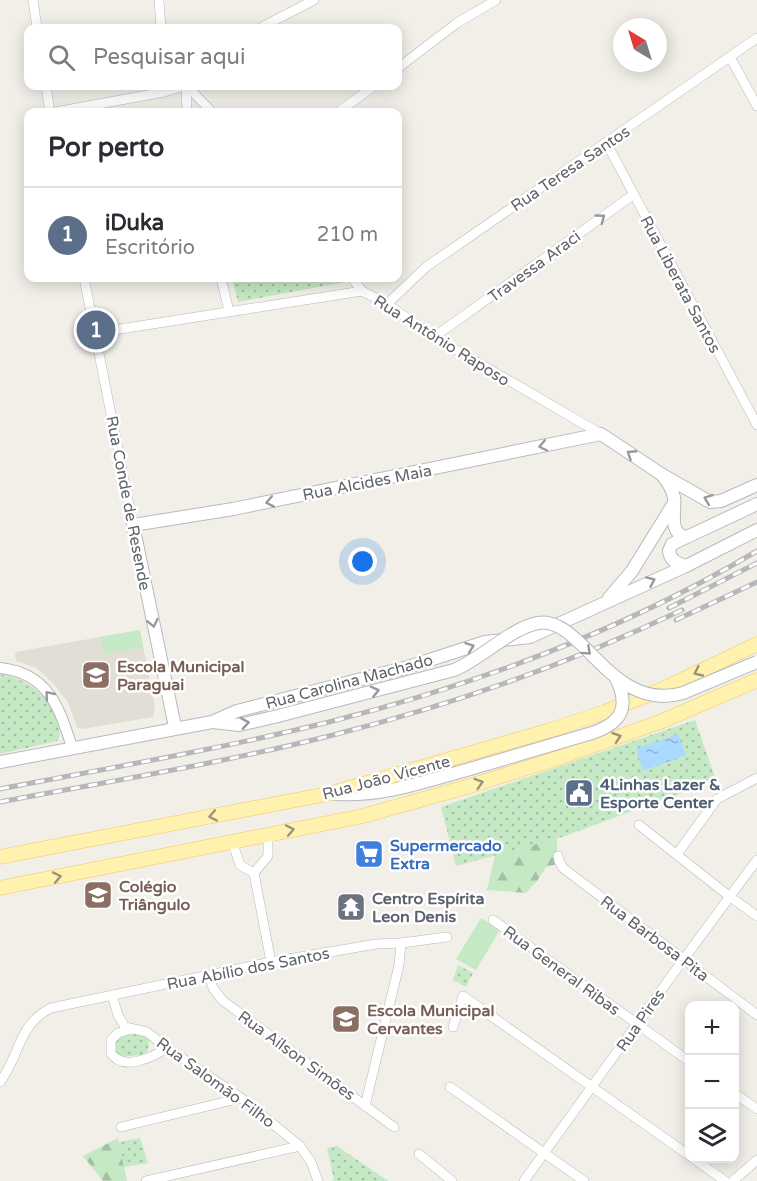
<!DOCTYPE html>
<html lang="pt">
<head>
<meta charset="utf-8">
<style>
	body { margin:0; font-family:"Varela Round",sans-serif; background:#f7f7f7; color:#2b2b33 }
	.controls { position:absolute; right:18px; bottom:18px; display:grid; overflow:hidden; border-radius:12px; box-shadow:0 3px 15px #0003 }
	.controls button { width:54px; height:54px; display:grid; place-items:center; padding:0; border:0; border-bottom:2px solid #e1e1e2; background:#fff; color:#2b2b33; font:30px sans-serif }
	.compass { position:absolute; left:613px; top:18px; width:54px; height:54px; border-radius:50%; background:#fff; box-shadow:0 3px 15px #0003; rotate:322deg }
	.you { position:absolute; left:363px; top:562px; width:21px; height:21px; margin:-15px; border:4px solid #fff; border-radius:50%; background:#1a73e8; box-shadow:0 0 0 9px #1a73e833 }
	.badge { display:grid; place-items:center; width:39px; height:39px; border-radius:50%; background:#db2777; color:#fff; font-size:20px; font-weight:700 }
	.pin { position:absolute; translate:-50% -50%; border:3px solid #fff; box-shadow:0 2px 6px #0006 }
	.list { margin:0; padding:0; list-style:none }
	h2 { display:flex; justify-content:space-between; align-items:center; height:78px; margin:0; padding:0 24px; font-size:26px }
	h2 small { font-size:20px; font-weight:400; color:#7c7c81 }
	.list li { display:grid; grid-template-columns:39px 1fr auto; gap:18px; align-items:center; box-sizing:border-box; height:96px; padding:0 24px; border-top:2px solid #e1e1e2 }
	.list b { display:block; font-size:22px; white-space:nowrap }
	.list p { margin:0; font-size:20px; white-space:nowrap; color:#7c7c81 }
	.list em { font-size:20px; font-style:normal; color:#7c7c81 }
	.icon { flex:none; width:33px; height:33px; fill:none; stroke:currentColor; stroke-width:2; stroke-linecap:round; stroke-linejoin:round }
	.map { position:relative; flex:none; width:757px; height:1181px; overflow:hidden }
	.search { position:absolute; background:#fff; box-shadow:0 3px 15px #0003; left:24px; top:24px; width:378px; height:66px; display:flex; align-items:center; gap:15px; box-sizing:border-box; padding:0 21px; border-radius:12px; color:#7c7c81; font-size:22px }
	.panel { position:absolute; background:#fff; box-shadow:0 3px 15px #0003; left:24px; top:108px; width:378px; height:174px; border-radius:12px }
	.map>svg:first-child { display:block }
	.education { fill:#e1ded6 }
	.green { fill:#c5e8c5 }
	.forest { fill:url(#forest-firs) }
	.park { fill:url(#park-dots) }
	.water { fill:url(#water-ripples) }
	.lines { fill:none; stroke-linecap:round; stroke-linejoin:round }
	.minor-casing { stroke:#b5b8bc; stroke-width:10 }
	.tertiary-casing { stroke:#b5b8bc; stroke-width:12 }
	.secondary-casing { stroke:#b6babf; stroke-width:14 }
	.primary-casing { stroke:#f2c960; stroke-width:15 }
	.minor { stroke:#fff; stroke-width:9 }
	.tertiary { stroke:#fff; stroke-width:10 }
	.secondary { stroke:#fff; stroke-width:12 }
	.primary { stroke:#fff2af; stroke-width:14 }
	.rail-casing { stroke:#b6b7b8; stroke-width:5 }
	.rail { stroke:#fff; stroke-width:3; stroke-dasharray:9; stroke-linecap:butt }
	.secondary-bridge-casing { stroke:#b6babf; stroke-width:14; stroke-linecap:butt }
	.secondary-bridge { stroke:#fff; stroke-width:12 }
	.oneway { stroke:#979a9d }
	.oneway2 { stroke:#979581 }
	.labels { text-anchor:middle; stroke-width:5; stroke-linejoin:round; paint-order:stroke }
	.street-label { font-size:16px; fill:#5f6368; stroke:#fff }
	.education-label { font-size:16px; font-weight:bold; fill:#785e54; stroke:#fff; text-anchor:start }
	.service-label { font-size:16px; font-weight:bold; fill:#4e5e75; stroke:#fff; text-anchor:start }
	.shop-label { font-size:16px; font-weight:bold; fill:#366cbe; stroke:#fff; text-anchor:start }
	.worship-label { font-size:16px; font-weight:bold; fill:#5b616d; stroke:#fff; text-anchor:start }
</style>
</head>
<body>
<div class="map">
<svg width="757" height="1181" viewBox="0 0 757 1181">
	<defs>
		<pattern id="forest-firs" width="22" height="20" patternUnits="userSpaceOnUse" patternTransform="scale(1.5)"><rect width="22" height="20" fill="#c5e8c5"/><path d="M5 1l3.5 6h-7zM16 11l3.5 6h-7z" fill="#a3c0a4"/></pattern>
		<pattern id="park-dots" width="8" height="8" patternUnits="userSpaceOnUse" patternTransform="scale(1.5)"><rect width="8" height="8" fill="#c5e8c5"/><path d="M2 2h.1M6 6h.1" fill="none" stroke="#a3c0a4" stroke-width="1.8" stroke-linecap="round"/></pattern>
		<pattern id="water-ripples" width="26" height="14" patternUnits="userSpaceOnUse" patternTransform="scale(1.5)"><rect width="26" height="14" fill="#aadaff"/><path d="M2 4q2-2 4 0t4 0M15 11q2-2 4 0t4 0" fill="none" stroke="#8eb4d2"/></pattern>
	</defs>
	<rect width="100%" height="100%" fill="#f1efe8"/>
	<polygon class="education" points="140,630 155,708 153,717 82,729 77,727 68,702 51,681 36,668 16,661 15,652"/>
	<g class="green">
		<polygon points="140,630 143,647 104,654 100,637"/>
		<polygon points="481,918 500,930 476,970 456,959"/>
	</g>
	<g class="forest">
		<polygon points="557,838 557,864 546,867 537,881 526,893 487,890 495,855"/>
		<polygon points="118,1138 127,1181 103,1181 83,1156"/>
	</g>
	<g class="park">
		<polygon points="232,278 342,278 345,282 238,302"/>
		<path d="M0 674C33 680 56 701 60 736L57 741 0 754Z"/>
		<polygon points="695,720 716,780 562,837 456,866 441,807"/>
		<polygon points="458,965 473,973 466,987 453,980"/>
		<polygon points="136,1034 144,1035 149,1040 148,1051 142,1055 121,1057 115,1051 116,1040 122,1036"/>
		<polygon points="140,1138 148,1163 124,1167 119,1142"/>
		<polygon points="337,1146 388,1181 331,1181 334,1180 327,1148"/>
	</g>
	<polygon class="water" points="678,734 686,755 643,771 636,749"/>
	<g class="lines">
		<g class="minor-casing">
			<g id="minor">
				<polyline points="33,0 37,28"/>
				<polyline points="159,0 161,28"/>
				<polyline points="260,28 314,0"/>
				<polyline points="730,57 757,106"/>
				<polyline points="398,68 457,23 496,0"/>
				<polyline points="46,86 50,112"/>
				<polyline points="186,86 187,112"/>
				<polyline points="187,86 212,112"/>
				<polyline points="55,112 164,92 184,86"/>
				<polyline points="338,112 374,86"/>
				<polyline points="607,144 757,425"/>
				<polyline points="84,278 133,525"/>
				<polyline points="221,278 229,311"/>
				<polyline points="352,278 362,291"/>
				<polyline points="387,304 426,267 757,38"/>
				<polyline points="95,333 362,291 387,304 434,337 601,434"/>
				<polyline points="434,337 633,195"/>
				<polyline points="639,825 729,896 757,916"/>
				<polyline points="232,841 240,865 254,873"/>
				<polyline points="677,854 717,799 757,778"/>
				<polyline points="558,856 559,861 563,868 757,1015"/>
				<polyline points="254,873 271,962"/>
				<polyline points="254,873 268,856 268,834"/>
				<polyline points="493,920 690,1062"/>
				<polyline points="209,975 213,988 222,1000 394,1127"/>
				<polyline points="112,995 118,1015 125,1027 147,1032 167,1048 241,1098 300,1146 311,1162 318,1181"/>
				<polyline points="453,1027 463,996 690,1156"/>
				<path d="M131 1029 118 1033 111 1040V1053C123 1072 153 1057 167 1048"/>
				<path d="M0 1082C20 1056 18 1024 51 1008L271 962 376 944 401 943 447 937"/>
				<polyline points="450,1087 584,1181"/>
				<polyline points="734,1093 757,1109"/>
				<polyline points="365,1106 399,965 401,943"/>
				<polyline points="121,1127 241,1098"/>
				<polyline points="419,1154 452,1181"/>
				<polyline points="693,1158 725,1181"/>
				<polyline points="146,1181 300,1146"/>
				<polyline points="524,1181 683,960 757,860"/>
				<polyline points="733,1181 757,1160"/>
			</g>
		</g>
		<g class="tertiary-casing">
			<path id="tertiary" d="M0 668C48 673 59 707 72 747"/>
		</g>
		<g class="secondary-casing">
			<g id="secondary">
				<path d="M662 475C667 481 672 489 674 497 676 511 668 532 685 537"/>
				<path d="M686 566C677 564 670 560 669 551L672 544 757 504"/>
				<polyline points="609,598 632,571 674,503"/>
				<polyline points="213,722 239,725 278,716"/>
				<polyline points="175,727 133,525 233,509 601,434 661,474 710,502 721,501 757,485"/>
				<polyline points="0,762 212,722 237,711 408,667 485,642 530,637 686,566 757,530"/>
				<path d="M336 794C383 797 426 781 470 769"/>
			</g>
		</g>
		<g class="primary-casing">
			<g id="primary">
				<polyline points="0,857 332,793 551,730 605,712 663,689 757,644"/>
				<polyline points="0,888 363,816 473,785 561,757 660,722 757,680"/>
			</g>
		</g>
		<use href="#minor" class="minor"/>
		<use href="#tertiary" class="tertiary"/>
		<use href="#secondary" class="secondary"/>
		<use href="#primary" class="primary"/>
		<g class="rail-casing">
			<g id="rail">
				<polyline points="669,608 757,563"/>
				<polyline points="676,620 757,582"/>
				<path d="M0 789C110 768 220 749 329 722 479 684 624 630 757 551"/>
				<path d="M0 802C111 781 223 763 333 735 452 705 571 663 682 610"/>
			</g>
		</g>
		<use href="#rail" class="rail"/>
		<g class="secondary-bridge-casing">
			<g id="secondary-bridge">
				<path d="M278 716 454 670C481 659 511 628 538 623 582 615 611 714 683 693L757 662"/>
				<path d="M470 769 592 733C622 723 630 707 616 678"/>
			</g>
		</g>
		<use href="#secondary-bridge" class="secondary-bridge"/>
	</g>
	<defs><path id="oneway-chevron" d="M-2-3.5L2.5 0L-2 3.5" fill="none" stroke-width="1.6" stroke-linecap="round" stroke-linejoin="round" transform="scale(1.5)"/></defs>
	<g class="oneway">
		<use href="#oneway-chevron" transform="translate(601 218) rotate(-36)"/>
		<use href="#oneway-chevron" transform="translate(543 446) rotate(168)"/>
		<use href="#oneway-chevron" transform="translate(631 454) rotate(-147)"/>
		<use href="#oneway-chevron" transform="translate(708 499) rotate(-159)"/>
		<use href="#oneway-chevron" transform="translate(270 502) rotate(169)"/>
		<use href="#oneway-chevron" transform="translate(651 581) rotate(-24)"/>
		<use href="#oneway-chevron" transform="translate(153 623) rotate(78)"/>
		<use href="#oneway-chevron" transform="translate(470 647) rotate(-20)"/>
		<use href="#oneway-chevron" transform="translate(587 651) rotate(42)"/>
		<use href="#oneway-chevron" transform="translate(375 691) rotate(-14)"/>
		<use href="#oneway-chevron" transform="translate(49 695) rotate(-129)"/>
		<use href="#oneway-chevron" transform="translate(245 723) rotate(-9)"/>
	</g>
	<g class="oneway2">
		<use href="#oneway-chevron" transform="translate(698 672) rotate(155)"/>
		<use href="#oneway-chevron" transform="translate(617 737) rotate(-19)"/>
		<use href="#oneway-chevron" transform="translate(479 783) rotate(-17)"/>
		<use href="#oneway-chevron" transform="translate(213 816) rotate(169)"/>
		<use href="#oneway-chevron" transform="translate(290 830) rotate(-11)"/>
		<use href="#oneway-chevron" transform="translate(57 877) rotate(-11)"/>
	</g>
	<defs>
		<g id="school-square" transform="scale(1.5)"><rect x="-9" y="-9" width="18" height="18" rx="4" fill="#8d6e63" stroke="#fff"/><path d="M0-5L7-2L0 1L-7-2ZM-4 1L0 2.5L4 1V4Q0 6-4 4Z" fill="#fff"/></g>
		<g id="civic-square" transform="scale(1.5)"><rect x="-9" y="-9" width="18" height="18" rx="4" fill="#5c6f8a" stroke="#fff"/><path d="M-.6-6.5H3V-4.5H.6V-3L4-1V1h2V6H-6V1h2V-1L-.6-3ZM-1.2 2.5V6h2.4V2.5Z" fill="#fff"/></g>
		<g id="supermarket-square" transform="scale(1.5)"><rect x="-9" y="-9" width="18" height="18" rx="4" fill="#3f7fe0" stroke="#fff"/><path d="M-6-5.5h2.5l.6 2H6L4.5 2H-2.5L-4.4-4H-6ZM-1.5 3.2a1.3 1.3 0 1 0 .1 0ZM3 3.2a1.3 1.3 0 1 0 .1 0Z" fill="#fff"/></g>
		<g id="temple-square" transform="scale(1.5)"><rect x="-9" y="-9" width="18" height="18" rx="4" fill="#6b7280" stroke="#fff"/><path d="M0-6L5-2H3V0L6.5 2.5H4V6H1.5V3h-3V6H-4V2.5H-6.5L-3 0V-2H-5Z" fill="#fff"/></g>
	</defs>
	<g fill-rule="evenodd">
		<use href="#school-square" x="96" y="675"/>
		<use href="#civic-square" x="579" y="793"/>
		<use href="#supermarket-square" x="369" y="854"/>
		<use href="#school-square" x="98" y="895"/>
		<use href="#temple-square" x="351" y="907"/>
		<use href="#school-square" x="346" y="1019"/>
	</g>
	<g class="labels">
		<g class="street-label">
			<text transform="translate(570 168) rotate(-34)" y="6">Rua Teresa Santos</text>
			<text transform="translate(534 266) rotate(-36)" y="6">Travessa Araci</text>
			<text transform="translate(681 284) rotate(62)" y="6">Rua Liberata Santos</text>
			<text transform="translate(442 340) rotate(32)" y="6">Rua Antônio Raposo</text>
			<text transform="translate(367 482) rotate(-11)" y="6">Rua Alcides Maia</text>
			<text transform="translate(129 503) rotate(79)" y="6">Rua Conde de Resende</text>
			<text transform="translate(349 681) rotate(-15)" y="6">Rua Carolina Machado</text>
			<text transform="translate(386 777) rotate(-15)" y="6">Rua João Vicente</text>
			<text transform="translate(655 938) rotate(37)" y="6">Rua Barbosa Pita</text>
			<text transform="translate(248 968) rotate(-11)" y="6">Rua Abílio dos Santos</text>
			<text transform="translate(562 970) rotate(36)" y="6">Rua General Ribas</text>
			<text transform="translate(640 1020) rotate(-55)" y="6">Rua Pires</text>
			<text transform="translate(297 1055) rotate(36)" y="6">Rua Aílson Simões</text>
			<text transform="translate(216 1082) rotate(36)" y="6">Rua Salomão Filho</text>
		</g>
		<g class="education-label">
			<text x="117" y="672">Escola Municipal<tspan x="117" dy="18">Paraguai</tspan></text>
			<text x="119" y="892">Colégio<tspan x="119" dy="18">Triângulo</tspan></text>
			<text x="367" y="1016">Escola Municipal<tspan x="367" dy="18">Cervantes</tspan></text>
		</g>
		<g class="service-label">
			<text x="600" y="790">4Linhas Lazer &amp;<tspan x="600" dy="18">Esporte Center</tspan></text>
		</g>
		<g class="shop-label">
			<text x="390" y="851">Supermercado<tspan x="390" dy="18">Extra</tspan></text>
		</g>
		<g class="worship-label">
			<text x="372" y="904">Centro Espírita<tspan x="372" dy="18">Leon Denis</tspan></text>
		</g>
	</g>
</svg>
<div class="controls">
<button>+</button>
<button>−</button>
<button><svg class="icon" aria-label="layers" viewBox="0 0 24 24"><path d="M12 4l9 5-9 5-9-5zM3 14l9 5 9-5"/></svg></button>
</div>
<svg class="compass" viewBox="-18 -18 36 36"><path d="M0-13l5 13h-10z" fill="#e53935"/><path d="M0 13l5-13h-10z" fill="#7c7c81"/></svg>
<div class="you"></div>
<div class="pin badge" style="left:96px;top:330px;background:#5c6f8a">1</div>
<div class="search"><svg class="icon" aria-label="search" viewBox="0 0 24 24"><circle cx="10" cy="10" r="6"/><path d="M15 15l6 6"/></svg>Pesquisar aqui</div>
<section class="panel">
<h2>Por perto<small></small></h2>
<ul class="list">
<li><span class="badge" style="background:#5c6f8a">1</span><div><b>iDuka</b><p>Escritório</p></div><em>210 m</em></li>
</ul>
</section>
</div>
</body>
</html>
